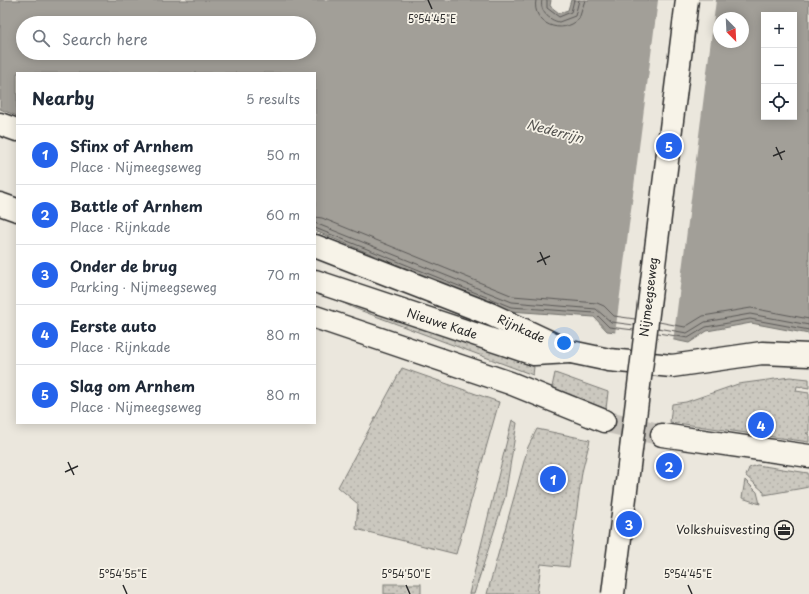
<!DOCTYPE html>
<html lang="en">
<head>
<meta charset="utf-8">
<style>
	body { margin:0; font-family:"Playpen Sans",sans-serif; background:#f2f2f3; color:#1f2937 }
	.controls { position:absolute; right:12px; top:12px; display:grid; overflow:hidden; border-radius:0px; box-shadow:0 2px 10px #0003 }
	.controls button { width:36px; height:36px; display:grid; place-items:center; padding:0; border:0; border-bottom:1px solid #e0e1e3; background:#fff; color:#1f2937; font:20px sans-serif }
	.compass { position:absolute; left:713px; top:12px; width:36px; height:36px; border-radius:50%; background:#fff; box-shadow:0 2px 10px #0003; rotate:156deg }
	.you { position:absolute; left:564px; top:343px; width:14px; height:14px; margin:-10px; border:3px solid #fff; border-radius:50%; background:#1a73e8; box-shadow:0 0 0 6px #1a73e833 }
	.badge { display:grid; place-items:center; width:26px; height:26px; border-radius:50%; background:#2563eb; color:#fff; font-size:13px; font-weight:700 }
	.pin { position:absolute; translate:-50% -50%; border:2px solid #fff; box-shadow:0 1px 4px #0006 }
	.list { margin:0; padding:0; list-style:none }
	h2 { display:flex; justify-content:space-between; align-items:center; height:52px; margin:0; padding:0 16px; font-size:17px }
	h2 small { font-size:13px; font-weight:400; color:#747a83 }
	.list li { display:grid; grid-template-columns:26px 1fr auto; gap:12px; align-items:center; box-sizing:border-box; height:60px; padding:0 16px; border-top:1px solid #e0e1e3 }
	.list b { display:block; font-size:15px; white-space:nowrap }
	.list p { margin:0; font-size:13px; white-space:nowrap; color:#747a83 }
	.list em { font-size:13px; font-style:normal; color:#747a83 }
	.icon { flex:none; width:22px; height:22px; fill:none; stroke:currentColor; stroke-width:2; stroke-linecap:round; stroke-linejoin:round }
	.map { position:relative; flex:none; width:809px; height:594px; overflow:hidden }
	.search { position:absolute; background:#fff; box-shadow:0 2px 10px #0003; left:16px; top:16px; width:300px; height:44px; display:flex; align-items:center; gap:10px; box-sizing:border-box; padding:0 14px; border-radius:22px; color:#747a83; font-size:15px }
	.panel { position:absolute; background:#fff; box-shadow:0 2px 10px #0003; left:16px; top:72px; width:300px; height:352px; border-radius:0px }
	.map>svg:first-child { display:block }
	.grass { fill:url(#grass-dots); stroke:#7b7a75 }
	.water { fill:#a29f98; stroke:#72716c; fill-rule:evenodd }
	.pier { fill:#ebe7dd }
	.lines { fill:none; stroke-linecap:round; stroke-linejoin:round }
	.shore { stroke:#5b5957; stroke-width:1 }
	.minor-tunnel { stroke:#c5c1b9; stroke-width:22; stroke-dasharray:22 11; stroke-linecap:butt }
	.minor-casing { stroke:#2b2b2b; stroke-width:25 }
	.minor { stroke:#f7f3e8; stroke-width:22 }
	.major-bridge-casing { stroke:#2b2b2b; stroke-width:25; stroke-linecap:butt }
	.major-bridge { stroke:#f7f3e8; stroke-width:22 }
	.ticks { fill:none; stroke:#2b2b2b; stroke-width:1.5 }
	.labels { text-anchor:middle; stroke-width:3.5; stroke-linejoin:round; paint-order:stroke }
	.street-label { font-size:12px; fill:#2b2b2b; stroke:#f7f3e8 }
	.poi-label { font-size:12px; fill:#2b2b2b; stroke:#f7f3e8; text-anchor:end }
	.water-label { font-size:13px; font-style:italic; fill:#555451; stroke:#f7f3e8 }
	.ticks-label { font-size:10px; text-anchor:middle; fill:#2b2b2b; stroke:#f7f3e8; stroke-width:3.5; stroke-linejoin:round; paint-order:stroke }
</style>
</head>
<body>
<div class="map">
<svg width="809" height="594" viewBox="0 0 809 594">
	<defs>
		<pattern id="grass-dots" width="8" height="8" patternUnits="userSpaceOnUse"><rect width="8" height="8" fill="#cbc8bf"/><path d="M2 2h.1M6 6h.1" fill="none" stroke="#aeaca4" stroke-width="1.8" stroke-linecap="round"/></pattern>
	</defs>
	<rect width="100%" height="100%" fill="#ebe7dd"/>
	<filter id="ink" filterUnits="userSpaceOnUse"><feTurbulence type="fractalNoise" baseFrequency=".025" numOctaves="2"/><feDisplacementMap in="SourceGraphic" scale="8" xChannelSelector="R" yChannelSelector="G"/><feConvolveMatrix kernelMatrix="1 2 1 2 8 2 1 2 1" color-interpolation-filters="sRGB"/></filter>
	<g filter="url(#ink)">
		<g class="grass">
			<polygon points="337,300 396,316 534,367 533,375 354,308"/>
			<polygon points="402,368 499,402 456,554 356,529 358,504 338,487"/>
			<polygon points="555,373 608,392 606,409 552,387"/>
			<polygon points="790,377 809,379 809,388 797,386 796,391 809,393 809,433 806,433 809,435 809,442 670,422 672,404 686,402 738,384"/>
			<polygon points="512,420 517,423 505,497 474,594 469,594"/>
			<polygon points="537,429 590,440 582,472 569,567 541,564 537,594 487,594 528,447"/>
			<polygon points="757,465 808,473 809,487 764,495 764,492 746,476 749,468"/>
			<polygon points="745,480 757,492 760,504 742,498"/>
			<rect x="384" y="584" width="37" height="10"/>
		</g>
		<path class="water" d="M0 0H551L550 6 559 13 568 10 571 0H809V334L751 323 707 331 689 343 660 337 607 331 594 317 510 311 315 231V73H17V116L0 109ZM764 15H794V117H764ZM719 18H743V42H719ZM23 23H309V53H23Z"/>
		<polygon class="pier" points="658,0 716,0 673,342 615,334"/>
		<g class="lines">
			<g class="shore">
				<path d="M536 0C531 24 562 36 579 19L585 0"/>
				<path d="M542 0C539 11 549 20 559 22L575 16 579 0"/>
				<polyline points="547,0 547,8 559,17 571,12 574,0"/>
				<polyline points="315,217 322,218 513,296 597,303 604,306 614,316 635,319"/>
				<polyline points="315,223 512,302 596,309 611,322 634,325"/>
				<polyline points="315,228 511,307 595,313 609,327 634,330"/>
				<polyline points="659,322 685,327 703,316 751,308 809,319"/>
				<polyline points="658,328 687,333 705,322 750,314 809,325"/>
				<polyline points="658,333 688,338 706,327 750,319 809,330"/>
			</g>
			<polyline class="minor-tunnel" points="604,421 662,435"/>
			<g class="minor-casing">
				<g id="minor">
					<polyline points="0,124 17,130"/>
					<polyline points="0,204 17,210"/>
					<polyline points="315,246 490,314 571,352 609,360 672,366 762,353 809,355"/>
					<polyline points="315,281 534,354 570,352"/>
					<polyline points="315,317 510,383 604,421"/>
					<polyline points="662,435 809,456"/>
				</g>
			</g>
			<use href="#minor" class="minor"/>
			<g class="major-bridge-casing">
				<polyline id="major-bridge" points="613,594 687,0"/>
			</g>
			<use href="#major-bridge" class="major-bridge"/>
		</g>
	</g>
	<path class="ticks" d="M428 0 432 9M776 147 782 160M773 156 785 151M540 252 546 265M537 262 550 256M68 462 74 475M65 472 78 466M123 585 127 594M406 585 410 594M688 585 692 594"/>
	<defs>
		<g id="office-ring" transform="scale(1)"><circle r="9.5" fill="#f7f3e8" stroke="#2b2b2b" stroke-width="1.5"/><path d="M-6-3h4V-5.5h4V-3h4V5H-6ZM-1-4.5V-3h2v-1.5ZM-6 0V1H6V0Z" fill="#2b2b2b"/></g>
	</defs>
	<g fill-rule="evenodd">
		<use href="#office-ring" x="784" y="530"/>
	</g>
	<g class="labels">
		<g class="street-label">
			<text transform="translate(649 297) rotate(-83)" y="4">Nijmeegseweg</text>
			<text transform="translate(442 324) rotate(18)" y="4">Nieuwe Kade</text>
			<text transform="translate(521 329) rotate(25)" y="4">Rijnkade</text>
		</g>
		<g class="poi-label">
			<text x="770" y="534">Volkshuisvesting</text>
		</g>
		<g class="water-label">
			<text transform="translate(555 131) rotate(15)" y="5">Nederrijn</text>
		</g>
	</g>
	<g class="ticks-label">
		<text x="432" y="23">5°54'45"E</text>
		<text x="123" y="578">5°54'55"E</text>
		<text x="406" y="578">5°54'50"E</text>
		<text x="688" y="578">5°54'45"E</text>
	</g>
</svg>
<div class="controls">
<button>+</button>
<button>−</button>
<button><svg class="icon" aria-label="locate" viewBox="0 0 24 24"><circle cx="12" cy="12" r="6"/><path d="M12 2v4M12 18v4M2 12h4M18 12h4"/></svg></button>
</div>
<svg class="compass" viewBox="-18 -18 36 36"><path d="M0-13l5 13h-10z" fill="#e53935"/><path d="M0 13l5-13h-10z" fill="#747a83"/></svg>
<div class="you"></div>
<div class="pin badge" style="left:553px;top:479px">1</div>
<div class="pin badge" style="left:669px;top:466px">2</div>
<div class="pin badge" style="left:629px;top:524px">3</div>
<div class="pin badge" style="left:761px;top:425px">4</div>
<div class="pin badge" style="left:669px;top:146px">5</div>
<div class="search"><svg class="icon" aria-label="search" viewBox="0 0 24 24"><circle cx="10" cy="10" r="6"/><path d="M15 15l6 6"/></svg>Search here</div>
<section class="panel">
<h2>Nearby<small>5 results</small></h2>
<ul class="list">
<li><span class="badge">1</span><div><b>Sfinx of Arnhem</b><p>Place · Nijmeegseweg</p></div><em>50 m</em></li>
<li><span class="badge">2</span><div><b>Battle of Arnhem</b><p>Place · Rijnkade</p></div><em>60 m</em></li>
<li><span class="badge">3</span><div><b>Onder de brug</b><p>Parking · Nijmeegseweg</p></div><em>70 m</em></li>
<li><span class="badge">4</span><div><b>Eerste auto</b><p>Place · Rijnkade</p></div><em>80 m</em></li>
<li><span class="badge">5</span><div><b>Slag om Arnhem</b><p>Place · Nijmeegseweg</p></div><em>80 m</em></li>
</ul>
</section>
</div>
</body>
</html>
